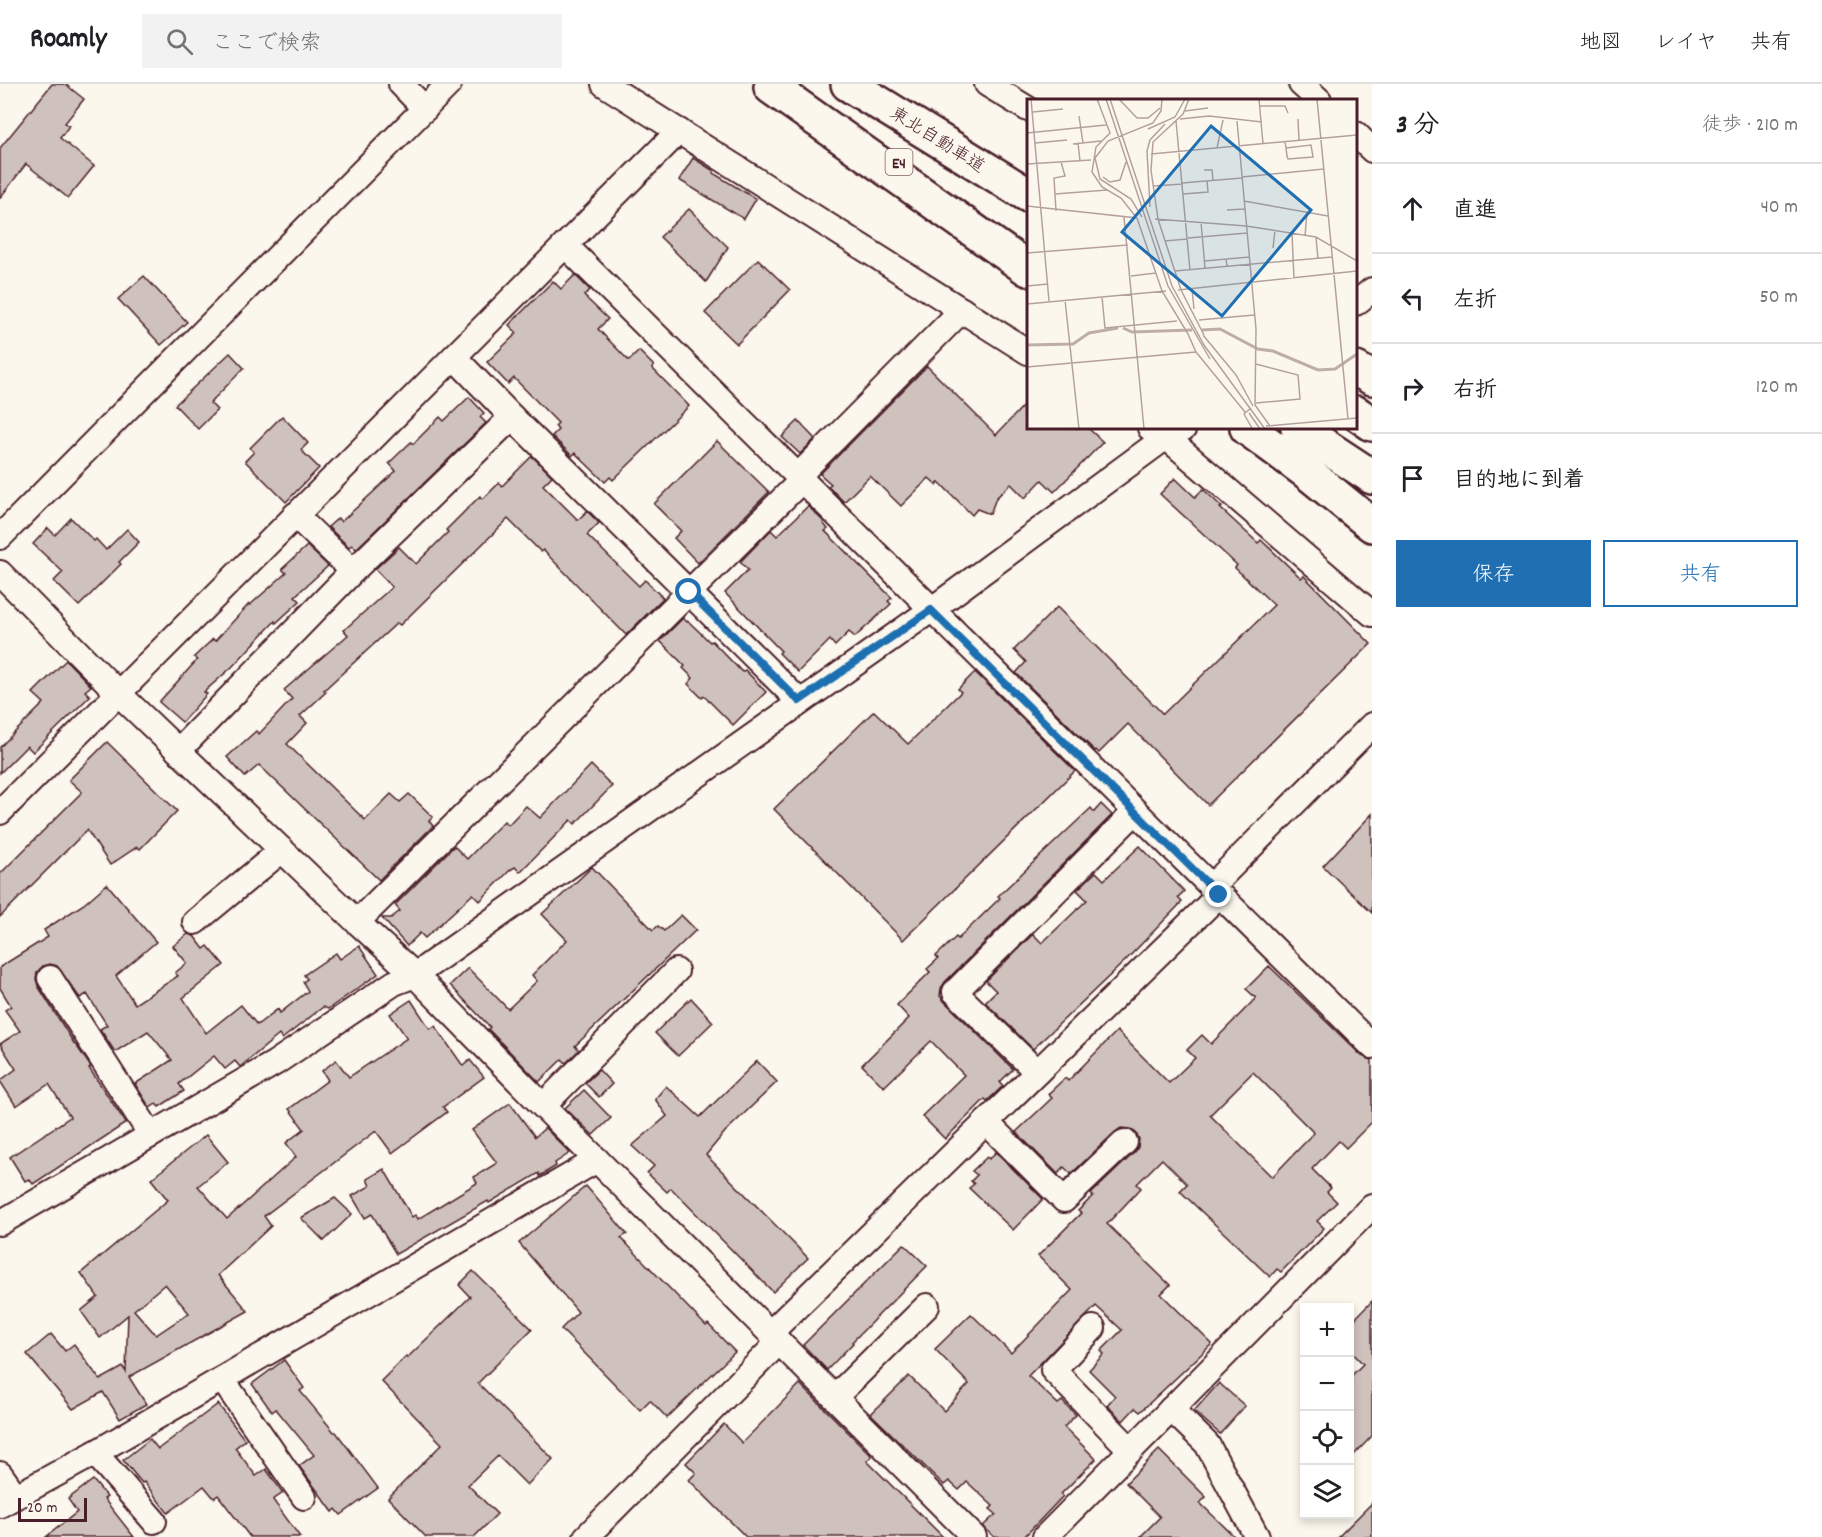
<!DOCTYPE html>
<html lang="ja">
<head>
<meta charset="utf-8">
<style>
	body { margin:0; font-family:Dekko,"Klee One",sans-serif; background:#f2f2f2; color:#202124 }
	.controls { position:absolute; right:18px; bottom:18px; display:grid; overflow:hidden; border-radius:0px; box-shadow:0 3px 9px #0003 }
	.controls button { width:54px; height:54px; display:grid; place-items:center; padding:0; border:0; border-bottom:2px solid #e0e0e0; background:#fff; color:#202124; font:30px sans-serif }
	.scale { position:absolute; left:18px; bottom:15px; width:69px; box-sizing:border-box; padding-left:6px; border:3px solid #4a1f2b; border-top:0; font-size:16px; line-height:21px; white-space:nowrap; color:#4a1f2b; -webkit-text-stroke:4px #fbf7ec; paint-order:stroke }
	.stop { position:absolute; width:18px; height:18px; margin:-14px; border:4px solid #1f6fb2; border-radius:50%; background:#fff }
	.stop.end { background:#1f6fb2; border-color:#fff; box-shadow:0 2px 6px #0008 }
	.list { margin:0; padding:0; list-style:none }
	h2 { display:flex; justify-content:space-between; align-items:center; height:78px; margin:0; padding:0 24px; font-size:26px }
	h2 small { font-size:20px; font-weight:400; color:#757577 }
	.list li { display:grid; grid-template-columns:39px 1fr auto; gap:18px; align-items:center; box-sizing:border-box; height:90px; padding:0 24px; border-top:2px solid #e0e0e0 }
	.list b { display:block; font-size:22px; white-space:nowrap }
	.list em { font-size:20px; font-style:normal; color:#757577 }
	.actions { display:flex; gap:12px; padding:18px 24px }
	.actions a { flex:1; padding:14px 0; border:2px solid #1f6fb2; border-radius:0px; text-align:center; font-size:21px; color:#1f6fb2 }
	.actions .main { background:#1f6fb2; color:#fff }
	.icon { flex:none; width:33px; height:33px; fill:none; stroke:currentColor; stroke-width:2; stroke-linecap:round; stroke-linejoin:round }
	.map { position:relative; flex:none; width:1372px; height:1453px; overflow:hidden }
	header { display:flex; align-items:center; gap:36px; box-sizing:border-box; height:84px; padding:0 30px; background:#fff; border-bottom:2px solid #e0e0e0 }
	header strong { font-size:28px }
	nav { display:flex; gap:33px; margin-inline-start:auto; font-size:21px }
	.search { width:420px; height:54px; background:#f2f2f2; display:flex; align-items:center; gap:15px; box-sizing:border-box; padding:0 21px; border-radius:0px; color:#757577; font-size:22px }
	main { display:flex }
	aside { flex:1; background:#fff }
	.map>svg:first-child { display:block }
	.building { fill:#cfc2bc; stroke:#4a1f2b; stroke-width:1.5; fill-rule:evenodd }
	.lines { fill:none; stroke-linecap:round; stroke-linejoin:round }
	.minor-casing { stroke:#4a1f2b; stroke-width:28 }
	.highway-casing { stroke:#4a1f2b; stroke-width:38 }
	.minor { stroke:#fbf7ec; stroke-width:24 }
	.highway { stroke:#fbf7ec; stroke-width:33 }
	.route { stroke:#1f6fb2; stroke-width:8 }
	.labels { text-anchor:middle; stroke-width:6; stroke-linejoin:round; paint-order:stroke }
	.shield { fill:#fbf7ec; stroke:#7f6065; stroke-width:1.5 }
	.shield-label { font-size:16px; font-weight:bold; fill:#4a1f2b }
	.street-label { font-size:18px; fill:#4a1f2b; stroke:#fbf7ec }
	.inset-river { fill:none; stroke:#bfadaa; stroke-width:3 }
	.inset-road { fill:none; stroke:#b4a19f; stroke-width:1.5 }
	.view { fill:#1f6fb2; fill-opacity:0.15; stroke:#1f6fb2; stroke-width:3 }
	.inset-edge { fill:none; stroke:#4a1f2b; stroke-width:3 }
</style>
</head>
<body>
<header>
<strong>Roamly</strong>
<div class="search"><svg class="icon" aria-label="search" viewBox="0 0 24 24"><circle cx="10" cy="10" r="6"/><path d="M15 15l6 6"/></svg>ここで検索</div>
<nav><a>地図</a><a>レイヤ</a><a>共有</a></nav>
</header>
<main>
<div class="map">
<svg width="1372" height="1453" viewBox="0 0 1372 1453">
	<rect width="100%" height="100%" fill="#fbf7ec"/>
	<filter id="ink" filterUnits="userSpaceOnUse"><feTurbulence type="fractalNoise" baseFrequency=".0167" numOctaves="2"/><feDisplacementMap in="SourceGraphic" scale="12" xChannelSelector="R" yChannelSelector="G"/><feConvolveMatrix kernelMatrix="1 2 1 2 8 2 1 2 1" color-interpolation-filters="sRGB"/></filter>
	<g filter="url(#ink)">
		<g class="building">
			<polygon points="52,0 65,0 84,15 65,39 69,42 60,54 94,82 68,114 26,80 0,114 0,64"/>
			<polygon points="693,74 714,87 713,89 756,115 744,135 679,96"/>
			<polygon points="689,125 728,163 706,198 660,153"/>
			<polygon points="758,175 790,206 737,260 705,229"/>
			<polygon points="575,191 590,206 584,212 608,235 598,245 629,277 639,267 654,282 652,284 689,322 613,396 610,393 605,398 575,369 572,372 552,352 558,346 555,342 558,339 514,294 508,300 487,278 517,249 509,241 553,197 561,205"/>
			<polygon points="144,192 187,238 161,261 118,215"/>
			<polygon points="230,269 244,284 210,319 217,326 198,345 175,321"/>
			<polygon points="927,282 996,351 1029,316 1029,344 1088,344 1103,358 1054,408 1042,396 1025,414 1011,400 996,414 990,430 977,425 972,431 939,398 937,401 929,394 901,422 870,392 844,418 828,402 831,400 820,390"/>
			<polygon points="469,313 484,329 480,333 486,339 356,465 352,461 349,463 328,443 338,434 341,438 396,387 389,379 411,358 413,360 440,333 444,337"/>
			<polygon points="282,332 308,359 301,366 319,384 286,418 245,377 254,368 250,364"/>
			<polygon points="798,337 815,355 800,370 782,353"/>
			<polygon points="717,357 769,408 698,479 674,454 681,447 654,420"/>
			<polygon points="532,372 552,392 543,401 578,436 587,427 599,439 587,451 639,502 645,496 663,514 626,551 543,466 541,468 508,435 400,541 397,539 324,606 326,608 300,632 307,639 287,660 365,736 391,710 400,718 409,710 433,733 429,737 433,742 379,796 259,681 245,693 227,673 256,647 259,650 292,615 284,606 348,551 344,546 392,503 375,485 399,463 416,480 448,448 446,446 480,412 483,415 499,399 502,402"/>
			<polygon points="1175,394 1195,413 1203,405 1222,423 1220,424 1258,459 1261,456 1301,494 1304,492 1371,560 1208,721 1128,640 1099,669 1096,666 1095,667 1016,589 1026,578 1014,566 1057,523 1163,630 1274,521 1235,484 1237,481 1160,410"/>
			<polygon points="808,422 824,438 823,439 828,445 825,447 892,514 888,517 891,520 855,553 849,548 835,562 830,556 798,588 779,569 781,567 725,509 748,486 740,478 771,446 777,452"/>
			<polygon points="71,434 94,457 96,455 106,466 127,445 139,458 119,478 121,480 79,522 54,497 63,488 33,460 48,444 55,451"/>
			<polygon points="307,462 328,482 295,512 300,517 276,539 275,537 232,583 204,608 207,610 182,638 159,618 197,576 194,573 213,555 215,557 249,520 250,521 286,489 282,485"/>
			<polygon points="683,534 687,538 688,537 710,558 712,557 742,588 745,586 766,608 733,641 704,612 702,614 688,600 693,594 683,584 685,582 660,557"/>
			<polygon points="66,576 91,602 85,607 90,612 33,668 27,662 0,689 0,663 44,619 33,609"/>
			<polygon points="975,588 1075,687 903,856 774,725 874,627 908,660 961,608 958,605"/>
			<polygon points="107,658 177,727 140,765 137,763 110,781 87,746 0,833 0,790 82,708 69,696"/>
			<polygon points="591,681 612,702 575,740 571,736 520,788 515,783 510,786 480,817 473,810 425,854 420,849 407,862 382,834 391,834 400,827 395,821 454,762 467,775 504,737 508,741 526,722 540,734"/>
			<polygon points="1101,720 1112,731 945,898 941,904 940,912 945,918 1013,985 1000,998 1003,1002 987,1017 985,1015 945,1055 922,1032 964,991 931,957 884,1003 862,981 909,934 897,921 930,888 927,885 938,875 936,872 956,853 958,855 1000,814 998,812 1091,724 1094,728"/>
			<polygon points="1372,730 1372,829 1323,782"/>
			<polygon points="1140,762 1184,807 1178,814 1182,818 1125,877 1033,965 985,918 996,907 986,897 1033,850 1042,859 1087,816 1077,806 1096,788 1104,796"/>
			<polygon points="592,783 653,846 658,842 664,847 681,831 696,846 578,959 575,962 579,966 566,979 562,975 539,998 488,945 490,943 450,901 468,884 508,925 537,897 532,891 567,856 542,830"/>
			<polygon points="107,800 156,858 116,892 135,920 178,892 175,889 187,879 173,862 188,850 194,852 204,865 208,862 224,881 183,914 206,949 241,921 257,941 278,925 280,929 308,907 303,898 307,895 304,891 336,869 340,875 359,862 378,890 328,925 323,923 282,955 279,951 240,983 235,977 225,985 214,972 179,1000 184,1007 159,1023 156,1020 150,1024 135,1000 172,976 148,947 115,968 100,945 107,941 87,910 80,914 57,882 50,880 43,882 37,888 36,895 38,902 75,961 76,961 91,983 89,984 126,1039 33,1100 29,1095 25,1097 10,1073 70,1033 49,1000 16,1022 0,997 16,985 0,960 20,947 5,926 11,922 0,904 0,883 48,853 44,846 84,820"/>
			<path d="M1269 882 1362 972 1372 976V1038L1346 1064 1339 1057 1312 1085 1331 1104 1327 1108 1337 1118 1317 1137 1324 1144 1281 1188 1277 1185 1270 1193 1180 1107 1187 1100 1162 1075 1137 1100 1141 1104 1107 1140 1170 1201 1161 1210 1212 1260 1140 1328 1135 1324 1123 1337 1107 1321 1115 1312 1089 1286 1104 1270 1101 1267 1122 1246 1096 1222 1028 1292 1058 1320 1062 1317 1076 1331 1064 1343 1096 1375 1061 1410 1063 1412 1024 1453H994L983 1442 996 1430 990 1425 993 1422 967 1398 959 1406 949 1397 944 1401 871 1330 909 1292 944 1327 969 1300 935 1265 971 1230 1011 1269 1072 1206 1038 1172 1081 1129 1078 1127 1093 1112 1091 1110 1135 1068 1138 1063 1139 1055 1136 1049 1130 1045 1121 1044 1115 1048 1071 1090 1064 1083 1058 1090 1016 1048 1052 1014 1048 1010 1065 994 1068 997 1117 947 1169 999 1195 974 1187 966 1202 951 1211 960 1256 914 1246 905ZM1253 988 1314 1049 1272 1093 1210 1031Z"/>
			<polygon points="691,914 713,938 678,972 655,949"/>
			<path d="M411 916 430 945 435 942 463 982 470 976 484 993 443 1023 447 1028 392 1069 376 1047 264 1132 271 1142 218 1191 248 1227 129 1293 146 1320 120 1335 103 1308 73 1325 27 1270 51 1250 65 1267 74 1260 100 1296 123 1283 126 1288 128 1231 100 1254 81 1227 98 1213 81 1189 168 1116 151 1095 206 1051 228 1078 198 1102 227 1135 296 1073 286 1059 304 1045 289 1025 328 996 322 987 336 976 349 993 407 954 390 930ZM165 1200 189 1229 156 1251 134 1226Z"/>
			<polygon points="757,977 777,998 725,1048 706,1071 808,1174 773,1208 671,1104 667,1108 647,1089 654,1082 632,1062 667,1032 655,1015 666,1002 700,1033"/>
			<polygon points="599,986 612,1000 599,1013 585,999"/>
			<polygon points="584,1006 611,1034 593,1051 565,1024"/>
			<polygon points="510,1019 535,1053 545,1044 570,1069 555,1079 556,1082 540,1092 539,1089 489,1119 488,1117 396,1170 372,1130 365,1134 352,1112 370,1102 367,1095 384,1085 412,1133 415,1131 418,1135 477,1099 474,1093 497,1079 472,1046"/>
			<polygon points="996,1068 1043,1115 1013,1146 969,1104 974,1100 971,1097 977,1091 972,1087 987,1073 989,1075"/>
			<polygon points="586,1102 627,1150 621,1154 706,1242 708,1240 735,1268 667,1334 650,1316 640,1326 561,1245 578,1228 519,1159"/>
			<polygon points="335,1114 352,1130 324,1157 301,1134"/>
			<polygon points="904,1160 927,1182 852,1258 853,1259 827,1286 803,1261"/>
			<polygon points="473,1187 532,1245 478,1299 553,1375 527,1401 498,1372 468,1401 497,1430 474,1453 426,1453 388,1414 442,1360 381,1297 406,1272 407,1274 470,1213 459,1201"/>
			<polygon points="1372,1217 1372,1352 1350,1375 1350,1293 1363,1280 1350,1266 1350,1240"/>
			<polygon points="284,1276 304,1304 300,1307 334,1348 336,1348 378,1404 341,1431 336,1425 333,1428 299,1382 314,1371 276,1325 272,1328 252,1300"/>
			<polygon points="1219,1299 1245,1322 1220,1350 1194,1327"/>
			<polygon points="800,1300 872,1372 867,1377 943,1453 746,1453 689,1396 696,1389 686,1379 724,1340 742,1359"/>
			<polygon points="218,1320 245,1356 235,1364 256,1392 266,1385 283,1409 273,1416 300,1453 250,1453 218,1411 214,1414 204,1402 168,1429 144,1398 142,1399 123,1376 150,1355 158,1365"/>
			<polygon points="1159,1366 1206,1413 1200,1419 1235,1453 1140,1453 1160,1433 1126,1399"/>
			<polygon points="93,1396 107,1413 104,1415 134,1453 46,1453 77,1428 68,1415"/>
			<polygon points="1372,1419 1372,1453 1338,1453"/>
		</g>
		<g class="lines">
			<g class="minor-casing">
				<g id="minor">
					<polyline points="401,0 425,25"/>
					<polyline points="604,0 1028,268"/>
					<polyline points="987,0 1028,25"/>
					<polyline points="1301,0 1319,16"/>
					<polyline points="1356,50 1372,66"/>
					<polyline points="565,161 1372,962"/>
					<polyline points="1356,219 1372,206"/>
					<polyline points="454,273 512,333 799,617"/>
					<polyline points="1150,344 1166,353 1372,530"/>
					<polyline points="797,393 962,226"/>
					<polyline points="295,431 353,487 512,333"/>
					<polyline points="0,453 449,0"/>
					<polyline points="0,489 118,609 357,838 415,891 543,1022 974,1453"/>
					<polyline points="178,667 353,487"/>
					<polyline points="0,728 679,47"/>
					<polyline points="1211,803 1372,641"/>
					<polyline points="195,838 282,766"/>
					<polyline points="357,838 801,397"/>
					<polyline points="50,894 151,1051"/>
					<polyline points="1037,988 955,908 1135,728"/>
					<polyline points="543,1022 676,887"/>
					<polyline points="986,1038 1064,1116 1125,1058"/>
					<polyline points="0,1139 275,979 394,899 415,891 931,526 1166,353 1184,344"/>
					<polyline points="1093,1244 1053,1286 1131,1366"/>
					<polyline points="770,1249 1219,811"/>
					<polyline points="222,1295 304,1413"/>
					<polyline points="835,1313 927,1222"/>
					<polyline points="1171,1325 1207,1360 1257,1453"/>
					<polyline points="95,1369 154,1437"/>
					<polyline points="0,1390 15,1411"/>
					<polyline points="0,1421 95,1369 597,1076"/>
					<polyline points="586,1453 779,1258"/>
					<polyline points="1045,1453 1372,1122"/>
				</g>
			</g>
			<g class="highway-casing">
				<g id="highway">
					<polyline points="848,0 1028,111"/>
					<polyline points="771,3 1028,185"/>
					<polyline points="1356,285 1372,294"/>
					<polyline points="1356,329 1372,340"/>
					<polyline points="1247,344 1308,389 1372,441"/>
					<polyline points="1298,344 1372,393"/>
				</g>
			</g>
			<use href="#minor" class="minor"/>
			<use href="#highway" class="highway"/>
		</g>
	</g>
	<g class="lines" filter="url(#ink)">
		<polyline class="route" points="689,508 799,617 931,526 1219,811"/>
	</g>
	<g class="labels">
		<rect class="shield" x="885.5" y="65" width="27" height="26" rx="4.5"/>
		<g class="shield-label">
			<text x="899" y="84">E4</text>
		</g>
		<g class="street-label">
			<text transform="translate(938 55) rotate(32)" y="6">東北自動車道</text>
		</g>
	</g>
	<g transform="translate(1027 15)">
		<rect width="330" height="330" fill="#fbf7ec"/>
		<path class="inset-river" d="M96 229 105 233 165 231M175 231 193 230 231 250 246 252 291 271 308 270 330 255M0 246 46 245 62 234 91 229"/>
		<path class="inset-road" d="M4 0 22 202M70 0 83 34 69 48 65 73 75 88 94 99 109 118M79 0 141 187 183 260M83 0 145 187 177 246 238 330M92 0 110 19H121L133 9M162 0 156 15 126 43 124 71 131 120 154 191 177 236M232 0 236 45M290 0 321 320M233 7H258L261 14M158 12 181 9M6 13 36 10M52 17 56 44M153 20 182 17 235 23M271 20 272 41M149 22 163 171M210 22 229 230 228 306 243 327M121 30 148 18 158 0M0 34 79 26M258 43 259 49 260 57 261 60 286 58 284 46 259 49M8 44 40 41M51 44 53 62M46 45 74 42M190 49 196 21M124 55 330 36M0 65 64 61M177 71H185L186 81M76 78 83 83 93 81 99 63M215 78 297 70M155 84 215 79M126 87 156 85M28 95 80 91M156 95 181 93 180 82M217 102 301 117M0 107 110 119 135 192 161 235M123 108 120 52 123 41 138 25M200 111 218 110M29 112 27 79 38 77 34 63M97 118 117 330M115 118 104 100 73 80 68 59 81 42 126 24 134 12 135 0M128 120 219 127 289 138 330 162M174 123 178 169M265 134 267 180M278 137 280 113M289 138 291 160M161 139 220 134M138 142 160 140M246 149 248 131M0 154 101 146M199 160 223 158M178 162 199 160 200 167M148 172 305 158M104 177 129 174M0 187 21 185M165 190 167 210M151 191 330 172M75 198 78 229 150 222M38 201 52 330M0 205 139 192M172 221 227 216M161 235 169 253 218 313M176 236 209 276 226 307M229 265 271 276 273 300 229 304M0 268 169 253M224 309 217 315 225 329M222 314 233 330M239 327 330 319"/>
		<path class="view" d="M184 27 284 111 195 217 95 133Z"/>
		<rect width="330" height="330" class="inset-edge"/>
	</g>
</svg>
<div class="controls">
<button>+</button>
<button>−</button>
<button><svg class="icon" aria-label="locate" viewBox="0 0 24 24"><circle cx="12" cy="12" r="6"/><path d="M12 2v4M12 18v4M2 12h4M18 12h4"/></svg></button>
<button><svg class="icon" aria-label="layers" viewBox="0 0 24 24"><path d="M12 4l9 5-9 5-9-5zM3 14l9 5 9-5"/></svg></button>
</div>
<div class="scale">20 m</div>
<div class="stop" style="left:689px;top:508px"></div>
<div class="stop end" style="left:1219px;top:811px"></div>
</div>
<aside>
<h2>3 分<small>徒歩 · 210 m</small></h2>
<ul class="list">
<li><svg class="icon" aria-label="ahead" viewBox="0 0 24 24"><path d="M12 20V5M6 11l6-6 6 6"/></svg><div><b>直進</b></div><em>40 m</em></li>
<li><svg class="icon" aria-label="left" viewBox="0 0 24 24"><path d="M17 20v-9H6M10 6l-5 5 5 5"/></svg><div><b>左折</b></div><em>50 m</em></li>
<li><svg class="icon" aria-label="right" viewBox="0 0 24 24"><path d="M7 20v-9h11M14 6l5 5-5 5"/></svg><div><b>右折</b></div><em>120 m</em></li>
<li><svg class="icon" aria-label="arrive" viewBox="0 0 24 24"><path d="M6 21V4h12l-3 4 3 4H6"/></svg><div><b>目的地に到着</b></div></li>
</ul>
<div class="actions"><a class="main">保存</a><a>共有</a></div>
</aside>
</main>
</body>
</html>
